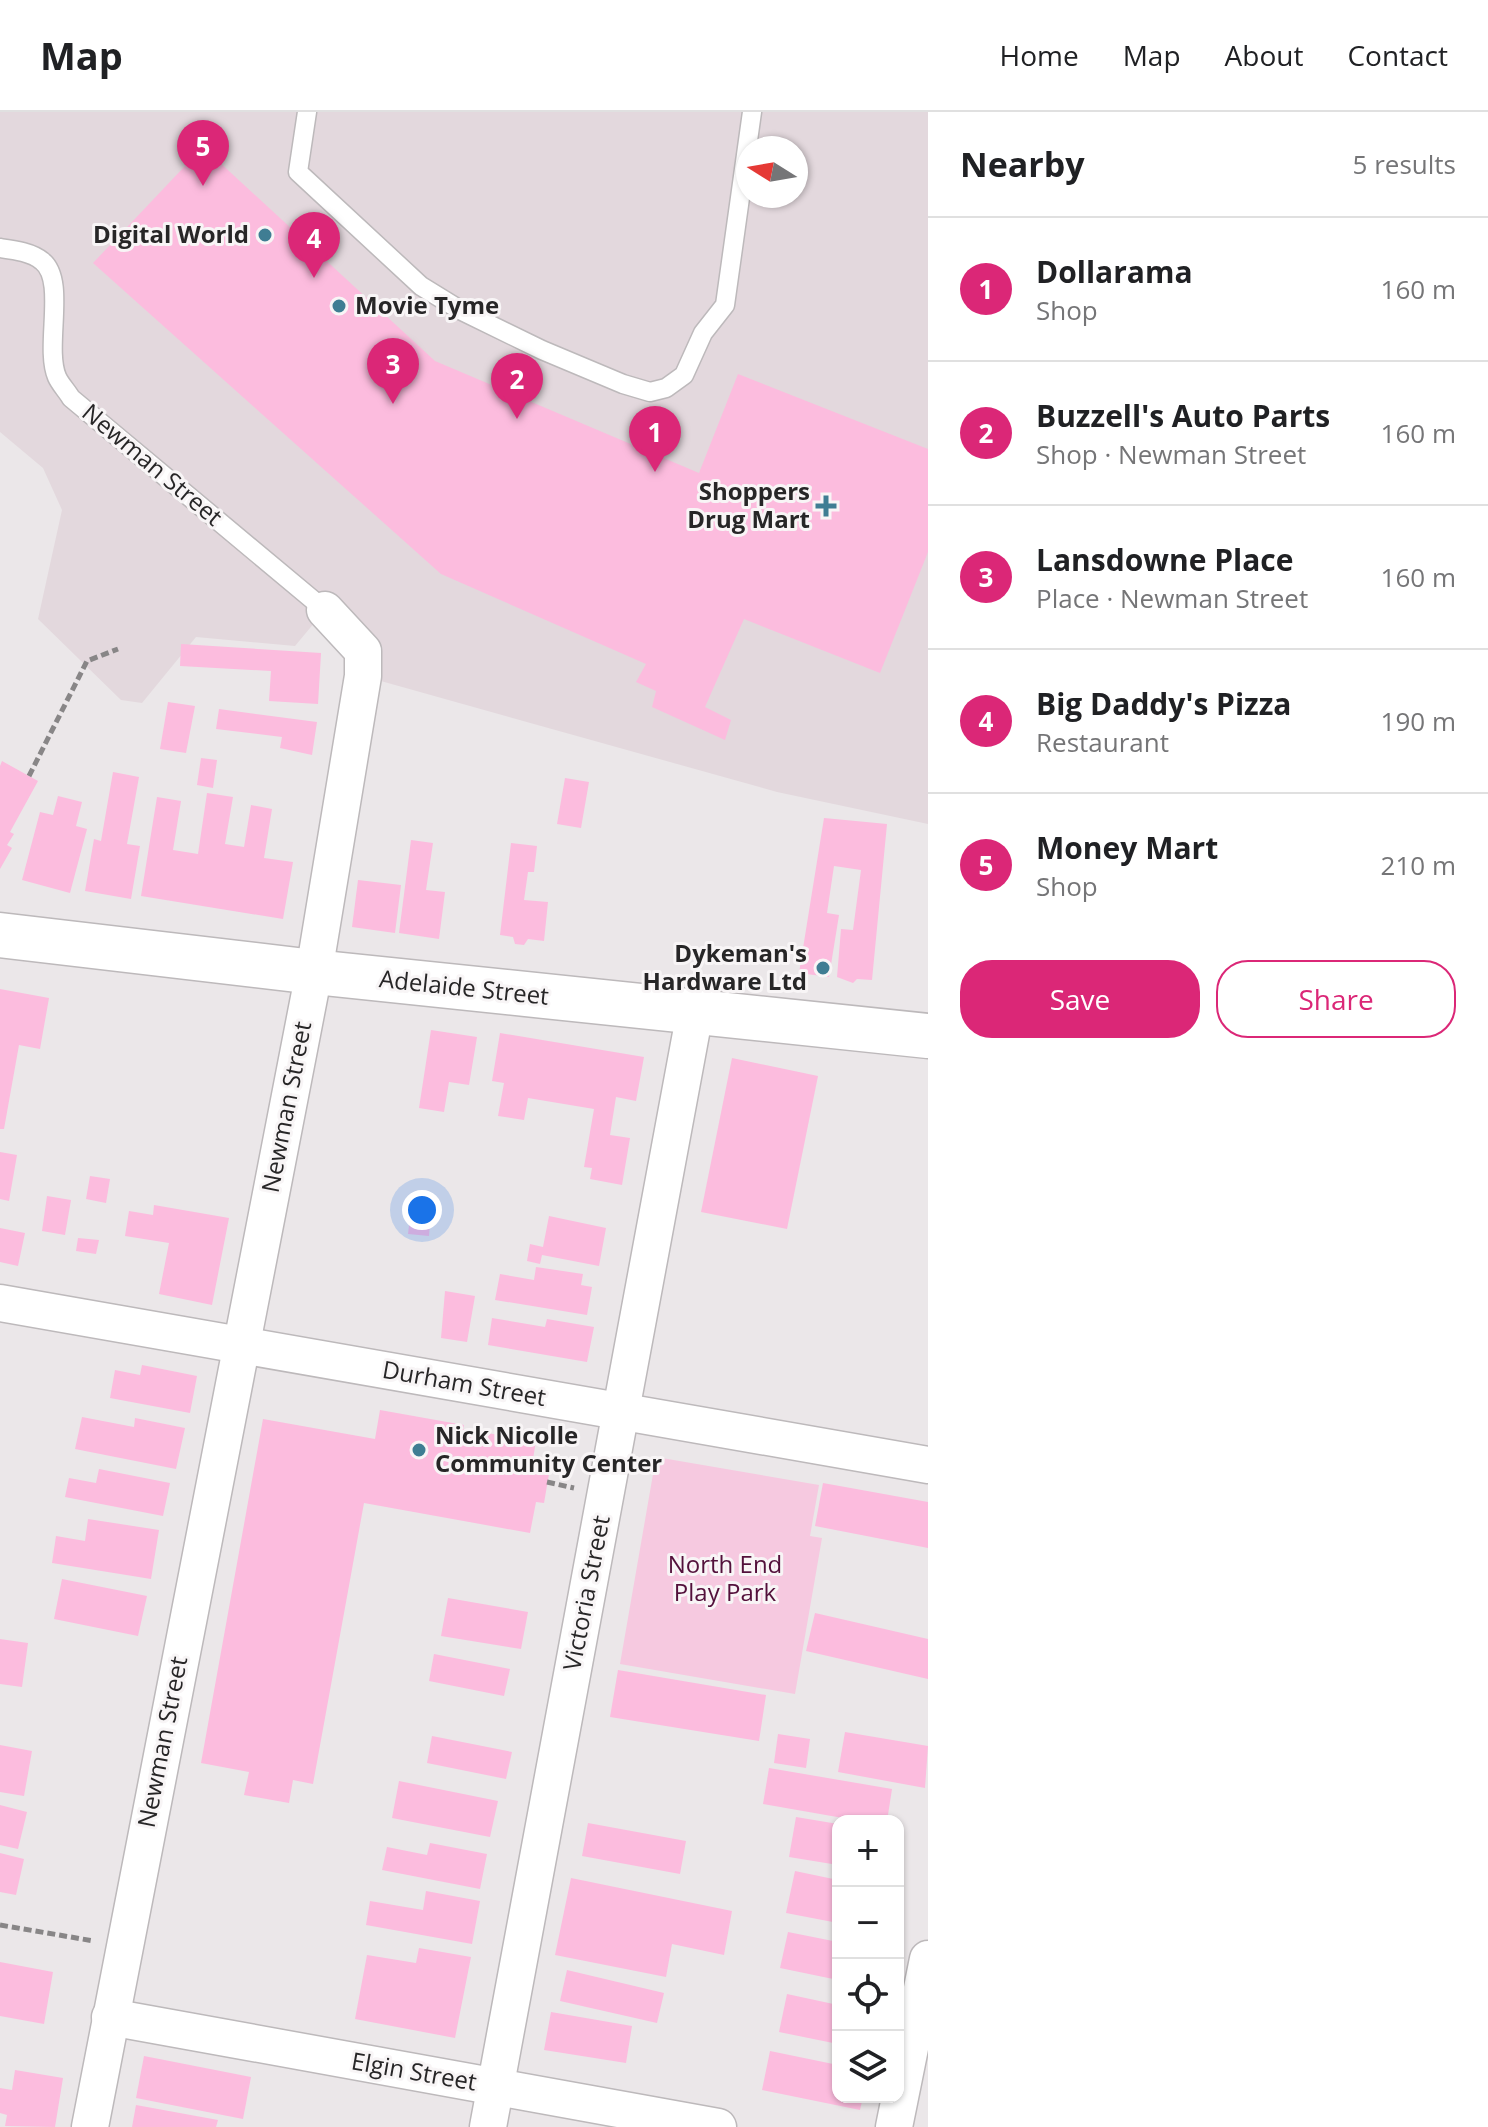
<!DOCTYPE html>
<html lang="en">
<head>
<meta charset="utf-8">
<style>
	body { margin:0; font-family:"Open Sans",sans-serif; background:#f2f2f2; color:#202124 }
	.controls { position:absolute; right:24px; bottom:24px; display:grid; overflow:hidden; border-radius:16px; box-shadow:0 2px 6px #0004 }
	.controls button { width:72px; height:72px; display:grid; place-items:center; padding:0; border:0; border-bottom:2px solid #e0e0e0; background:#fff; color:#202124; font:40px sans-serif }
	.compass { position:absolute; left:736px; top:24px; width:72px; height:72px; border-radius:50%; background:#fff; box-shadow:0 2px 6px #0004; rotate:281deg }
	.you { position:absolute; left:422px; top:1098px; width:28px; height:28px; margin:-20px; border:6px solid #fff; border-radius:50%; background:#1a73e8; box-shadow:0 0 0 12px #1a73e833 }
	.badge { display:grid; place-items:center; width:52px; height:52px; border-radius:50%; background:#db2777; color:#fff; font-size:26px; font-weight:700 }
	.pin { position:absolute; translate:-50% -66px; filter:drop-shadow(0 2px 4px #0008) }
	.pin::after { content:''; position:absolute; top:42px; width:28px; height:24px; background:inherit; clip-path:polygon(0 0,100% 0,50% 100%) }
	.list { margin:0; padding:0; list-style:none }
	h2 { display:flex; justify-content:space-between; align-items:center; height:104px; margin:0; padding:0 32px; font-size:34px }
	h2 small { font-size:26px; font-weight:400; color:#757577 }
	.list li { display:grid; grid-template-columns:52px 1fr auto; gap:24px; align-items:center; box-sizing:border-box; height:144px; padding:0 32px; border-top:2px solid #e0e0e0 }
	.list b { display:block; font-size:30px; white-space:nowrap }
	.list p { margin:0; font-size:26px; white-space:nowrap; color:#757577 }
	.list em { font-size:26px; font-style:normal; color:#757577 }
	.actions { display:flex; gap:16px; padding:24px 32px }
	.actions a { flex:1; padding:18px 0; border:2px solid #db2777; border-radius:32px; text-align:center; font-size:28px; color:#db2777 }
	.actions .main { background:#db2777; color:#fff }
	.icon { flex:none; width:44px; height:44px; fill:none; stroke:currentColor; stroke-width:2; stroke-linecap:round; stroke-linejoin:round }
	.map { position:relative; flex:none; width:928px; height:2015px; overflow:hidden }
	header { display:flex; align-items:center; gap:48px; box-sizing:border-box; height:112px; padding:0 40px; background:#fff; border-bottom:2px solid #e0e0e0 }
	header strong { font-size:38px }
	nav { display:flex; gap:44px; margin-inline-start:auto; font-size:28px }
	main { display:flex }
	aside { flex:1; background:#fff }
	.map>svg:first-child { display:block }
	.built { fill:#e3d8dd; fill-rule:evenodd }
	.green { fill:#f6c9e0 }
	.building { fill:#fcbcde }
	.lines { fill:none; stroke-linecap:round; stroke-linejoin:round }
	.service-casing { stroke:#bdb9bb; stroke-width:21 }
	.minor-casing { stroke:#bdb9bb; stroke-width:39 }
	.tertiary-casing { stroke:#bdb9bb; stroke-width:47 }
	.path { stroke:#888687; stroke-width:5; stroke-dasharray:8 4; stroke-linecap:butt }
	.service { stroke:#fff; stroke-width:18 }
	.minor { stroke:#fff; stroke-width:36 }
	.tertiary { stroke:#fff; stroke-width:44 }
	.poi-dot { fill:#3f7d93; stroke:#f8f5f6; stroke-width:3 }
	.labels { text-anchor:middle; stroke-width:6; stroke-linejoin:round; paint-order:stroke }
	.poi-label { font-size:24px; font-weight:bold; fill:#272627; stroke:#f8f5f6; text-anchor:end }
	.street-label { font-size:24px; fill:#272627; stroke:#f8f5f6 }
	.park-label { font-size:24px; fill:#53103b; stroke:#f8f5f6 }
</style>
</head>
<body>
<header>
<strong>Map</strong>
<nav><a>Home</a><a>Map</a><a>About</a><a>Contact</a></nav>
</header>
<main>
<div class="map">
<svg width="928" height="2015" viewBox="0 0 928 2015">
	<rect width="100%" height="100%" fill="#ebe7e9"/>
	<path class="built" d="M0 0H928V712L777 680 363 564 325 498 295 534 196 525 142 591 121 588 38 507 62 398 43 356 0 320ZM748 36H796V84H748Z"/>
	<polygon class="green" points="656,1345 819,1373 810,1424 822,1426 795,1582 620,1552"/>
	<g class="building">
		<polygon points="203,35 435,249 699,361 738,262 928,337 928,440 880,561 744,507 705,595 731,608 725,628 652,595 656,579 636,570 646,552 441,462 93,151"/>
		<polygon points="181,532 321,541 318,592 269,589 271,559 180,554"/>
		<polygon points="168,590 195,594 186,641 160,637"/>
		<polygon points="219,597 317,610 312,643 280,636 282,625 216,617"/>
		<polygon points="201,646 217,648 213,676 197,673"/>
		<polygon points="2,649 38,669 10,720 14,722 7,733 12,736 0,757 0,654"/>
		<polygon points="113,660 139,665 127,732 140,734 131,787 85,779 94,727 101,729"/>
		<polygon points="565,666 589,670 581,716 557,712"/>
		<polygon points="207,681 233,685 225,732 244,735 251,693 272,697 264,746 293,750 283,807 141,784 157,685 181,689 173,738 198,742"/>
		<polygon points="58,684 82,690 76,714 87,717 70,781 22,768 40,700 53,703"/>
		<polygon points="824,706 887,712 872,868 857,867 853,871 837,865 841,817 853,818 861,758 834,754 827,801 839,803 829,865 799,861"/>
		<polygon points="411,728 433,731 426,778 445,780 439,827 399,821"/>
		<polygon points="511,731 537,734 534,760 528,760 524,788 548,790 544,829 528,827 524,833 515,832 513,825 500,823"/>
		<polygon points="358,768 401,773 395,821 352,815"/>
		<polygon points="0,877 49,886 40,937 19,933 4,1017 0,1017"/>
		<polygon points="431,918 477,925 469,973 449,970 444,1000 419,996"/>
		<polygon points="500,921 644,945 636,989 616,985 610,1023 630,1026 622,1073 590,1067 592,1056 584,1055 594,997 528,986 524,1008 498,1004 504,971 492,969"/>
		<polygon points="732,946 818,964 787,1117 701,1100"/>
		<polygon points="0,1040 17,1043 9,1089 0,1087"/>
		<polygon points="90,1064 110,1067 106,1091 86,1087"/>
		<polygon points="47,1084 71,1088 65,1123 42,1119"/>
		<polygon points="154,1093 229,1106 212,1193 159,1182 169,1131 125,1124 129,1099 153,1103"/>
		<polygon points="411,1096 431,1098 429,1124 408,1122"/>
		<polygon points="549,1104 606,1116 599,1154 542,1143 540,1152 527,1149 530,1132 543,1135"/>
		<polygon points="0,1116 25,1121 18,1154 0,1150"/>
		<polygon points="78,1126 99,1128 96,1142 76,1139"/>
		<polygon points="536,1155 583,1162 581,1173 592,1175 587,1203 495,1188 500,1162 534,1168"/>
		<polygon points="445,1179 475,1184 467,1230 441,1226"/>
		<polygon points="492,1206 545,1215 547,1207 594,1215 587,1250 488,1233"/>
		<polygon points="142,1253 197,1264 190,1301 110,1286 115,1258 140,1263"/>
		<polygon points="380,1298 464,1313 463,1317 536,1329 531,1359 549,1362 544,1391 536,1390 530,1421 364,1391 313,1672 293,1668 289,1691 244,1683 249,1660 201,1651 263,1307 375,1327"/>
		<polygon points="82,1305 134,1315 135,1306 185,1316 176,1357 75,1337"/>
		<polygon points="99,1357 170,1371 163,1404 65,1385 69,1366 96,1371"/>
		<polygon points="823,1371 928,1390 928,1436 815,1414"/>
		<polygon points="88,1407 159,1418 151,1467 52,1451 56,1424 85,1429"/>
		<polygon points="62,1467 147,1484 138,1524 54,1507"/>
		<polygon points="448,1486 528,1500 521,1537 441,1524"/>
		<polygon points="815,1501 928,1527 928,1567 806,1539"/>
		<polygon points="0,1527 28,1531 22,1575 0,1572"/>
		<polygon points="434,1542 510,1557 504,1584 429,1569"/>
		<polygon points="618,1558 766,1583 759,1629 610,1605"/>
		<polygon points="845,1620 928,1634 925,1676 838,1660"/>
		<polygon points="778,1622 810,1627 806,1656 774,1651"/>
		<polygon points="432,1624 512,1640 506,1667 427,1651"/>
		<polygon points="0,1633 32,1639 24,1684 0,1680"/>
		<polygon points="769,1656 892,1677 887,1709 860,1709 763,1692"/>
		<polygon points="399,1669 498,1689 490,1725 392,1706"/>
		<polygon points="0,1693 27,1700 18,1737 0,1733"/>
		<polygon points="796,1705 838,1712 838,1753 789,1745"/>
		<polygon points="588,1711 686,1729 680,1762 582,1744"/>
		<polygon points="430,1731 487,1742 480,1777 382,1758 387,1735 427,1743"/>
		<polygon points="0,1741 24,1747 16,1783 0,1780"/>
		<polygon points="795,1759 838,1768 838,1811 786,1801"/>
		<polygon points="571,1766 732,1799 724,1843 672,1832 666,1865 555,1843"/>
		<polygon points="426,1779 480,1789 472,1832 366,1813 370,1789 423,1798"/>
		<polygon points="788,1820 838,1830 838,1868 780,1856"/>
		<polygon points="419,1836 471,1845 455,1926 355,1907 367,1843 416,1851"/>
		<polygon points="0,1850 53,1860 44,1912 0,1904"/>
		<polygon points="567,1858 664,1881 657,1911 560,1889"/>
		<polygon points="787,1882 838,1893 838,1932 779,1920"/>
		<polygon points="551,1900 632,1914 626,1951 544,1938"/>
		<polygon points="770,1939 838,1953 838,1985 863,1985 860,1998 762,1978"/>
		<polygon points="144,1944 251,1965 243,2007 136,1986"/>
		<polygon points="15,1958 63,1966 55,2015 5,2014 7,2003 0,2001 0,1976 12,1978"/>
		<polygon points="136,1993 218,2008 216,2015 132,2015"/>
	</g>
	<g class="lines">
		<g class="service-casing">
			<g id="service">
				<polyline points="307,0 298,60 421,174 460,198 542,238 623,272 650,280 666,276 684,263 703,221 725,193 752,0"/>
				<path d="M0 136C14 138 31 140 42 149 67 168 44 235 57 265 60 272 67 279 71 286L325 498"/>
			</g>
		</g>
		<g class="minor-casing">
			<g id="minor">
				<polyline points="0,1191 928,1353"/>
				<polyline points="110,1905 718,2015"/>
				<polyline points="90,2015 314,860 363,564 363,539 325,498"/>
				<polyline points="488,2015 695,900"/>
				<polyline points="894,2015 928,1847"/>
			</g>
		</g>
		<g class="tertiary-casing">
			<polyline id="tertiary" points="0,823 314,860 928,924"/>
		</g>
		<g class="path">
			<polyline points="29,664 87,549 118,537"/>
			<polyline points="547,1370 574,1376"/>
			<polyline points="0,1813 94,1829"/>
		</g>
		<use href="#service" class="service"/>
		<use href="#minor" class="minor"/>
		<use href="#tertiary" class="tertiary"/>
	</g>
	<g class="poi-dot">
		<circle cx="265" cy="123" r="8"/>
		<circle cx="339" cy="194" r="8"/>
		<path d="M822 382h8v8h8v8h-8v8h-8v-8h-8v-8h8z"/>
		<circle cx="823" cy="856" r="8"/>
		<circle cx="419" cy="1338" r="8"/>
	</g>
	<g class="labels">
		<g class="poi-label">
			<text x="249" y="131">Digital World</text>
			<text x="355" y="202" text-anchor="start">Movie Tyme</text>
			<text x="810" y="388">Shoppers<tspan x="810" dy="28">Drug Mart</tspan></text>
			<text x="807" y="850">Dykeman's<tspan x="807" dy="28">Hardware Ltd</tspan></text>
			<text x="435" y="1332" text-anchor="start">Nick Nicolle<tspan x="435" dy="28">Community Center</tspan></text>
		</g>
		<g class="street-label">
			<text transform="translate(152 353) rotate(40)" y="8">Newman Street</text>
			<text transform="translate(464 876) rotate(6)" y="8">Adelaide Street</text>
			<text transform="translate(287 995) rotate(-79)" y="8">Newman Street</text>
			<text transform="translate(464 1272) rotate(10)" y="8">Durham Street</text>
			<text transform="translate(587 1481) rotate(-79)" y="8">Victoria Street</text>
			<text transform="translate(163 1630) rotate(-79)" y="8">Newman Street</text>
			<text transform="translate(414 1960) rotate(10)" y="8">Elgin Street</text>
		</g>
		<g class="park-label">
			<text x="725" y="1461">North End<tspan x="725" dy="28">Play Park</tspan></text>
		</g>
	</g>
</svg>
<div class="controls">
<button>+</button>
<button>−</button>
<button><svg class="icon" aria-label="locate" viewBox="0 0 24 24"><circle cx="12" cy="12" r="6"/><path d="M12 2v4M12 18v4M2 12h4M18 12h4"/></svg></button>
<button><svg class="icon" aria-label="layers" viewBox="0 0 24 24"><path d="M12 4l9 5-9 5-9-5zM3 14l9 5 9-5"/></svg></button>
</div>
<svg class="compass" viewBox="-18 -18 36 36"><path d="M0-13l5 13h-10z" fill="#e53935"/><path d="M0 13l5-13h-10z" fill="#757577"/></svg>
<div class="you"></div>
<div class="pin badge" style="left:655px;top:360px">1</div>
<div class="pin badge" style="left:517px;top:307px">2</div>
<div class="pin badge" style="left:393px;top:292px">3</div>
<div class="pin badge" style="left:314px;top:166px">4</div>
<div class="pin badge" style="left:203px;top:74px">5</div>
</div>
<aside>
<h2>Nearby<small>5 results</small></h2>
<ul class="list">
<li><span class="badge">1</span><div><b>Dollarama</b><p>Shop</p></div><em>160 m</em></li>
<li><span class="badge">2</span><div><b>Buzzell's Auto Parts</b><p>Shop · Newman Street</p></div><em>160 m</em></li>
<li><span class="badge">3</span><div><b>Lansdowne Place</b><p>Place · Newman Street</p></div><em>160 m</em></li>
<li><span class="badge">4</span><div><b>Big Daddy's Pizza</b><p>Restaurant</p></div><em>190 m</em></li>
<li><span class="badge">5</span><div><b>Money Mart</b><p>Shop</p></div><em>210 m</em></li>
</ul>
<div class="actions"><a class="main">Save</a><a>Share</a></div>
</aside>
</main>
</body>
</html>
